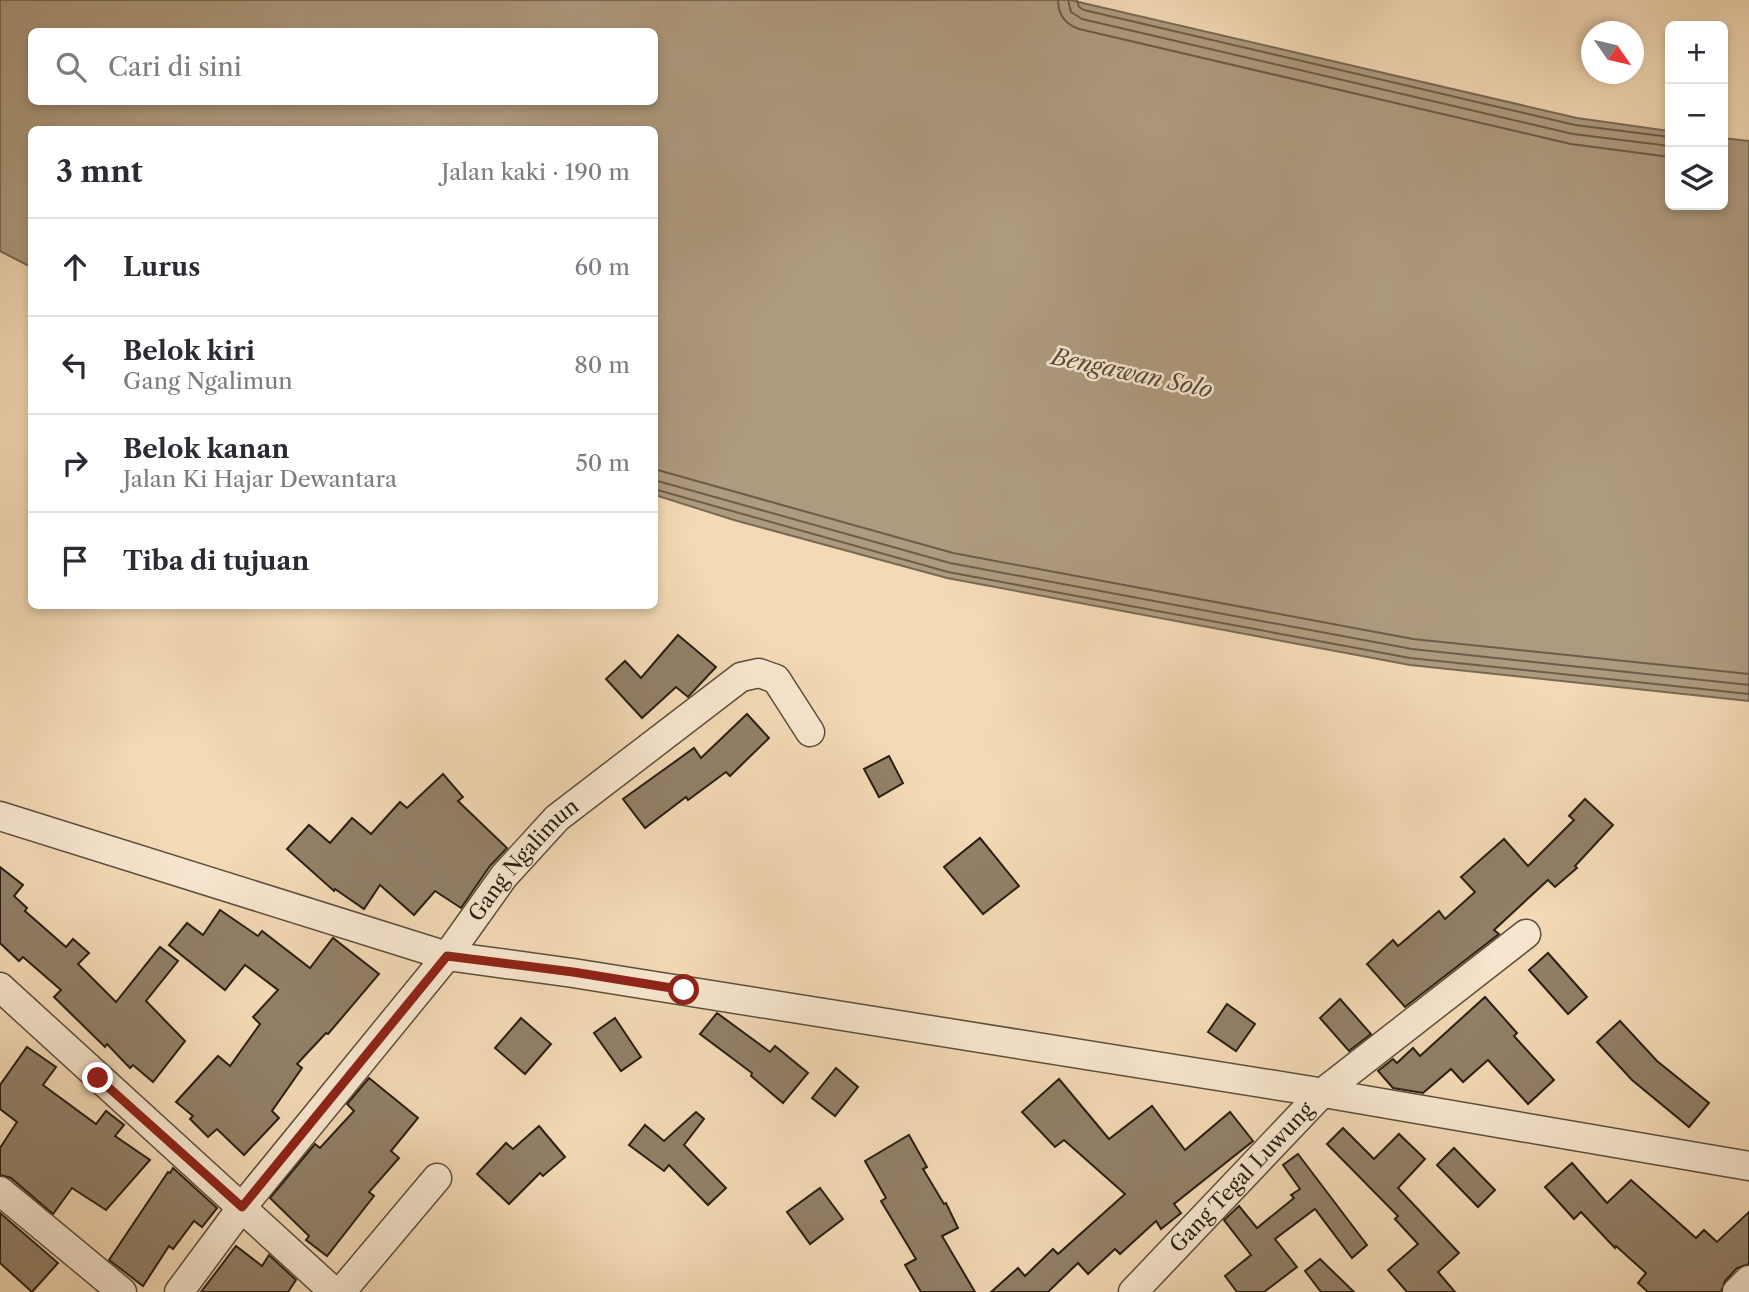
<!DOCTYPE html>
<html lang="id">
<head>
<meta charset="utf-8">
<style>
	body { margin:0; font-family:"Libre Caslon Text",serif; background:#f7f7f7; color:#2b2b33 }
	.controls { position:absolute; right:21px; top:21px; display:grid; overflow:hidden; border-radius:10px; box-shadow:0 4px 10px #0003 }
	.controls button { width:63px; height:63px; display:grid; place-items:center; padding:0; border:0; border-bottom:2px solid #e1e1e2; background:#fff; color:#2b2b33; font:35px sans-serif }
	.compass { position:absolute; left:1581px; top:21px; width:63px; height:63px; border-radius:50%; background:#fff; box-shadow:0 4px 10px #0003; rotate:124deg }
	.stop { position:absolute; width:21px; height:21px; margin:-16px; border:5px solid #8f2418; border-radius:50%; background:#fff }
	.stop.end { background:#8f2418; border-color:#fff; box-shadow:0 2px 7px #0008 }
	.list { margin:0; padding:0; list-style:none }
	h2 { display:flex; justify-content:space-between; align-items:center; height:91px; margin:0; padding:0 28px; font-size:30px }
	h2 small { font-size:23px; font-weight:400; color:#7c7c81 }
	.list li { display:grid; grid-template-columns:46px 1fr auto; gap:21px; align-items:center; box-sizing:border-box; height:98px; padding:0 28px; border-top:2px solid #e1e1e2 }
	.list b { display:block; font-size:26px; white-space:nowrap }
	.list p { margin:0; font-size:23px; white-space:nowrap; color:#7c7c81 }
	.list em { font-size:23px; font-style:normal; color:#7c7c81 }
	.icon { flex:none; width:38px; height:38px; fill:none; stroke:currentColor; stroke-width:2; stroke-linecap:round; stroke-linejoin:round }
	.map { position:relative; flex:none; width:1749px; height:1292px; overflow:hidden }
	.search { position:absolute; background:#fff; box-shadow:0 4px 10px #0003; left:28px; top:28px; width:630px; height:77px; display:flex; align-items:center; gap:18px; box-sizing:border-box; padding:0 24px; border-radius:10px; color:#7c7c81; font-size:26px }
	.panel { position:absolute; background:#fff; box-shadow:0 4px 10px #0003; left:28px; top:126px; width:630px; height:483px; border-radius:10px }
	.map>svg:first-child { display:block }
	.water { fill:#ae9a7e; stroke:#796954; stroke-width:2; fill-rule:evenodd }
	.lines { fill:none; stroke-linecap:round; stroke-linejoin:round }
	.shore { stroke:#6c5c49; stroke-width:2 }
	.building { fill:#928068; stroke:#291f14; stroke-width:2 }
	.minor-casing { stroke:#5c4e3c; stroke-width:31 }
	.minor { stroke:#f7e6cf; stroke-width:28 }
	.route { stroke:#8f2418; stroke-width:9 }
	.labels { text-anchor:middle; stroke-width:5; stroke-linejoin:round; paint-order:stroke }
	.street-label { font-size:21px; fill:#291f14; stroke:#f7e6cf }
	.water-label { font-size:23px; font-style:italic; fill:#584a39; stroke:#f7e6cf }
</style>
</head>
<body>
<div class="map">
<svg width="1749" height="1292" viewBox="0 0 1749 1292">
	<rect width="100%" height="100%" fill="#f3d9b5"/>
	<filter id="stains"><feTurbulence type="fractalNoise" baseFrequency=".00286" numOctaves="4"/><feColorMatrix values="0 0 0 0 .2 0 0 0 0 .09 0 0 0 0 .02 0 0 0 .5 -.17"/></filter>
	<radialGradient id="worn" r=".72"><stop offset=".6" stop-color="#630" stop-opacity="0"/><stop offset="1" stop-color="#630" stop-opacity=".3"/></radialGradient>
	<path class="water" d="M0 0H1070L1577 118 1670 131V205H1723V138L1749 141V701L1410 665 947 578 734 520 655 495 654 130H32L31 267 0 251ZM32 32H654V102H32Z"/>
	<g class="lines">
		<g class="shore">
			<path d="M1058 0C1058 15 1065 24 1079 29L1571 144 1670 157"/>
			<polyline points="1068,0 1071,12 1082,19 1573,134 1670,146"/>
			<polyline points="1077,0 1079,7 1084,10 1575,125 1670,137"/>
			<polyline points="654,469 953,553 1413,639 1749,674"/>
			<polyline points="654,480 950,563 1412,649 1749,685"/>
			<polyline points="654,489 948,572 1410,658 1749,694"/>
		</g>
	</g>
	<g class="building">
		<polygon points="678,635 716,667 688,697 676,687 642,718 606,679 625,661 641,678"/>
		<polygon points="747,714 769,738 730,776 726,772 688,800 686,797 645,828 623,799 694,748 701,758"/>
		<polygon points="889,756 903,783 879,797 864,769"/>
		<polygon points="443,774 463,797 458,801 507,848 490,866 461,908 435,891 414,915 380,885 364,909 335,889 334,891 287,849 309,825 330,843 352,818 371,834 400,802 407,808"/>
		<polygon points="1585,799 1613,825 1575,866 1577,868 1555,887 1548,880 1494,930 1499,934 1405,1007 1367,964 1393,940 1398,946 1439,911 1445,919 1475,892 1461,877 1504,839 1528,866 1574,820 1569,816"/>
		<polygon points="980,838 1019,886 983,914 944,867"/>
		<polygon points="0,867 23,885 14,896 27,908 25,911 66,947 73,939 89,953 78,964 116,1002 160,947 178,961 146,1001 185,1041 153,1082 133,1065 130,1068 107,1044 105,1047 54,997 61,990 23,957 19,961 0,943"/>
		<polygon points="220,910 258,936 262,931 310,968 333,938 379,974 328,1034 326,1033 297,1064 302,1068 272,1111 279,1118 244,1155 217,1129 208,1137 190,1119 193,1116 176,1102 218,1056 230,1066 260,1024 253,1017 278,990 245,965 225,990 169,945 187,923 203,935"/>
		<polygon points="1548,953 1587,997 1568,1014 1529,970"/>
		<polygon points="1485,997 1517,1033 1514,1036 1554,1080 1528,1104 1488,1060 1463,1082 1451,1069 1423,1093 1393,1088 1378,1071 1393,1059 1397,1063 1413,1048 1420,1056"/>
		<polygon points="1340,999 1371,1034 1349,1051 1320,1018"/>
		<polygon points="1227,1004 1255,1024 1236,1051 1208,1032"/>
		<polygon points="717,1013 770,1052 775,1046 808,1073 783,1103 751,1076 752,1073 700,1034"/>
		<polygon points="521,1018 551,1044 525,1074 495,1048"/>
		<polygon points="615,1018 641,1057 621,1071 594,1033"/>
		<polygon points="1620,1021 1657,1061 1709,1103 1689,1127 1632,1080 1597,1042"/>
		<polygon points="27,1047 56,1067 43,1085 96,1124 106,1111 124,1125 115,1136 150,1160 106,1210 72,1188 53,1214 11,1178 0,1175 0,1148 17,1122 0,1109 0,1085"/>
		<polygon points="836,1068 858,1087 835,1116 812,1098"/>
		<polygon points="369,1078 418,1118 391,1151 399,1158 369,1192 374,1196 327,1256 306,1240 309,1236 270,1198 315,1144 320,1148 354,1111 347,1104"/>
		<polygon points="1059,1079 1109,1139 1152,1106 1185,1150 1230,1112 1253,1141 1174,1204 1181,1213 1161,1229 1156,1221 1120,1254 1115,1249 1088,1274 1078,1263 1048,1292 991,1292 1018,1268 1025,1276 1053,1249 1058,1254 1125,1194 1064,1140 1055,1147 1022,1112"/>
		<polygon points="696,1112 704,1119 684,1145 726,1188 708,1205 669,1165 664,1171 629,1145 645,1125 664,1141"/>
		<polygon points="539,1126 565,1157 543,1176 540,1173 509,1204 477,1174 506,1143 513,1149"/>
		<polygon points="1343,1128 1374,1159 1399,1134 1425,1159 1398,1188 1459,1253 1438,1272 1455,1292 1407,1292 1388,1270 1418,1244 1395,1219 1398,1216 1327,1144"/>
		<polygon points="909,1135 927,1167 923,1169 944,1204 946,1203 958,1228 942,1236 975,1292 921,1292 905,1265 916,1259 881,1201 886,1198 865,1161"/>
		<polygon points="1454,1148 1495,1190 1478,1207 1437,1165"/>
		<polygon points="1298,1154 1367,1245 1352,1258 1315,1209 1275,1239 1297,1267 1264,1292 1237,1292 1225,1276 1251,1255 1224,1220 1239,1206 1257,1228 1294,1198 1291,1195 1300,1189 1283,1165"/>
		<polygon points="1572,1163 1607,1203 1631,1180 1696,1238 1704,1230 1717,1242 1749,1212 1749,1264 1737,1268 1725,1281 1721,1292 1648,1292 1638,1283 1646,1273 1616,1246 1615,1248 1581,1212 1574,1219 1545,1187"/>
		<polygon points="173,1168 217,1208 202,1227 194,1221 173,1249 169,1246 143,1286 109,1260 168,1172 170,1173"/>
		<polygon points="820,1188 843,1219 810,1244 787,1212"/>
		<polygon points="0,1213 58,1263 32,1292 0,1263"/>
		<polygon points="236,1246 262,1266 269,1255 296,1280 288,1292 201,1292"/>
		<polygon points="1320,1259 1354,1292 1321,1292 1305,1271"/>
	</g>
	<g class="lines">
		<g class="minor-casing">
			<g id="minor">
				<polyline points="0,816 447,956 573,973 1312,1091 1749,1166"/>
				<polyline points="0,987 334,1292"/>
				<polyline points="0,1191 122,1292"/>
				<path id="s1" d="M179 1292 242 1207 447 956 504 876 557 818 741 677 759 673 776 679 810 732"/>
				<polyline points="341,1292 437,1178"/>
				<path id="s2" d="M1133 1292 1322 1093 1526 934"/>
				<polyline points="1737,1292 1749,1280"/>
			</g>
		</g>
		<use href="#minor" class="minor"/>
	</g>
	<g class="lines">
		<polyline class="route" points="98,1078 242,1207 447,956 573,972 684,990"/>
	</g>
	<g class="labels">
		<g class="street-label">
			<text dy="7" stroke="none"><textPath href="#s1" startOffset="553">Gang Ngalimun</textPath></text>
			<text dy="7" stroke="none"><textPath href="#s2" startOffset="158">Gang Tegal Luwung</textPath></text>
		</g>
		<g class="water-label">
			<text transform="translate(1132 373) rotate(12)" y="8">Bengawan Solo</text>
		</g>
	</g>
	<rect width="100%" height="100%" filter="url(#stains)"/>
	<rect width="100%" height="100%" fill="url(#worn)"/>
</svg>
<div class="controls">
<button>+</button>
<button>−</button>
<button><svg class="icon" aria-label="layers" viewBox="0 0 24 24"><path d="M12 4l9 5-9 5-9-5zM3 14l9 5 9-5"/></svg></button>
</div>
<svg class="compass" viewBox="-18 -18 36 36"><path d="M0-13l5 13h-10z" fill="#e53935"/><path d="M0 13l5-13h-10z" fill="#7c7c81"/></svg>
<div class="stop" style="left:684px;top:990px"></div>
<div class="stop end" style="left:98px;top:1078px"></div>
<div class="search"><svg class="icon" aria-label="search" viewBox="0 0 24 24"><circle cx="10" cy="10" r="6"/><path d="M15 15l6 6"/></svg>Cari di sini</div>
<section class="panel">
<h2>3 mnt<small>Jalan kaki · 190 m</small></h2>
<ul class="list">
<li><svg class="icon" aria-label="ahead" viewBox="0 0 24 24"><path d="M12 20V5M6 11l6-6 6 6"/></svg><div><b>Lurus</b></div><em>60 m</em></li>
<li><svg class="icon" aria-label="left" viewBox="0 0 24 24"><path d="M17 20v-9H6M10 6l-5 5 5 5"/></svg><div><b>Belok kiri</b><p>Gang Ngalimun</p></div><em>80 m</em></li>
<li><svg class="icon" aria-label="right" viewBox="0 0 24 24"><path d="M7 20v-9h11M14 6l5 5-5 5"/></svg><div><b>Belok kanan</b><p>Jalan Ki Hajar Dewantara</p></div><em>50 m</em></li>
<li><svg class="icon" aria-label="arrive" viewBox="0 0 24 24"><path d="M6 21V4h12l-3 4 3 4H6"/></svg><div><b>Tiba di tujuan</b></div></li>
</ul>
</section>
</div>
</body>
</html>
